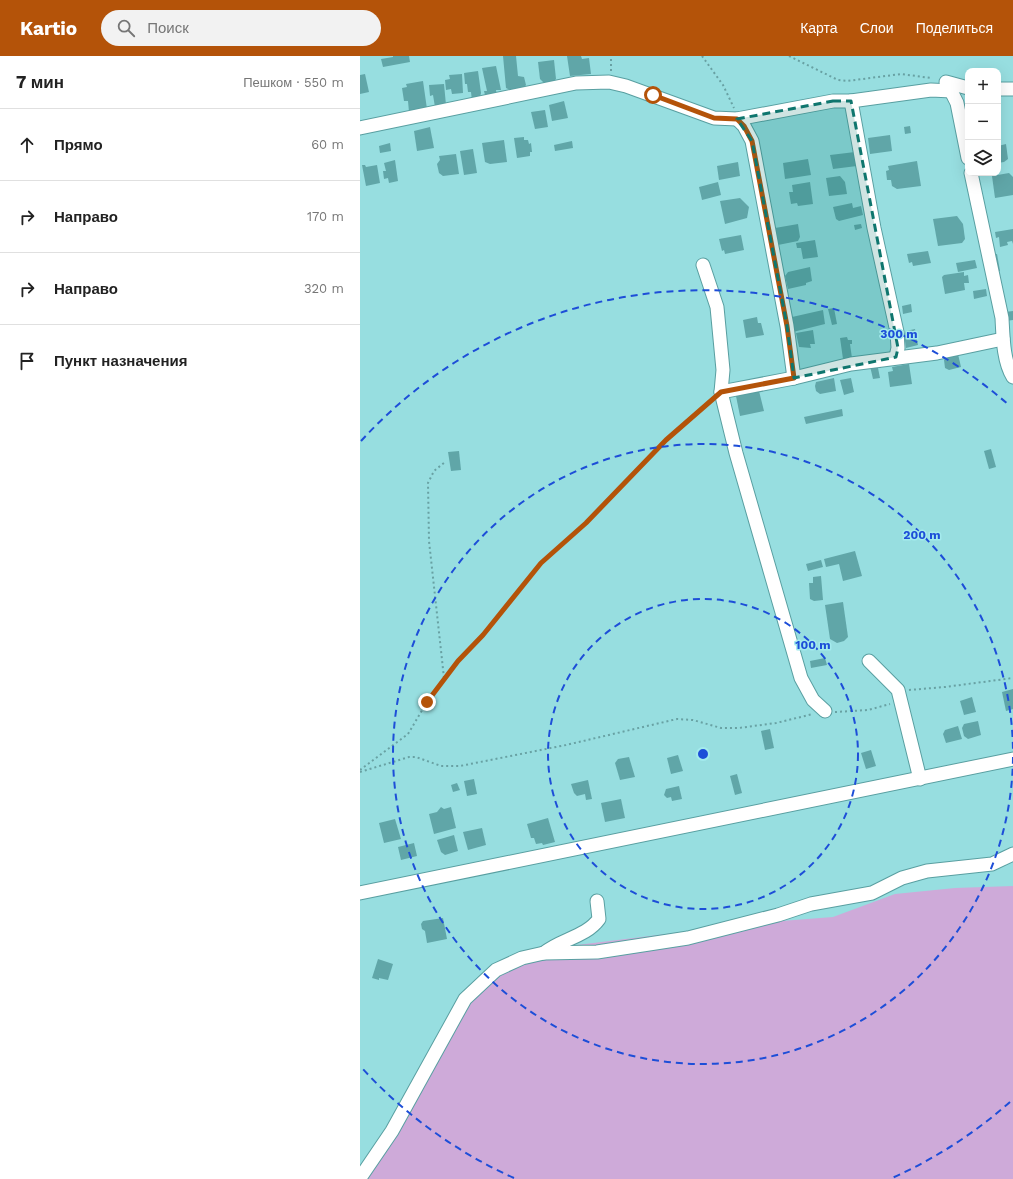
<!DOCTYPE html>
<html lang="ru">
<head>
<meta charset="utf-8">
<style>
	body { margin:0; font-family:"Work Sans",sans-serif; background:#f2f2f2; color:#222 }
	.controls { position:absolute; right:12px; top:12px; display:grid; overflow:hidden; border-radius:8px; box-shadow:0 4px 16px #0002 }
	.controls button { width:36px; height:36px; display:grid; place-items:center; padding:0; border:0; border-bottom:1px solid #e0e0e0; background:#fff; color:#222; font:20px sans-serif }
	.stop { position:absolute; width:12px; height:12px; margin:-9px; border:3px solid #b45309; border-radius:50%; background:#fff }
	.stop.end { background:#b45309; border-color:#fff; box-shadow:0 1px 4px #0008 }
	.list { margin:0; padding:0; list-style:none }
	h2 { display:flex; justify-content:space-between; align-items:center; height:52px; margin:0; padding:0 16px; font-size:17px }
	h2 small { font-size:13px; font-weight:400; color:#767676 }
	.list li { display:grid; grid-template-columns:26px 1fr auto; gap:12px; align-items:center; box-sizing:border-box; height:72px; padding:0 16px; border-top:1px solid #e0e0e0 }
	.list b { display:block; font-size:15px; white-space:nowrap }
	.list em { font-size:13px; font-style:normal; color:#767676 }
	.icon { flex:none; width:22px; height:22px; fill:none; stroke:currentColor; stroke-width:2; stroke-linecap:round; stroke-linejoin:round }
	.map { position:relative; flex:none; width:653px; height:1123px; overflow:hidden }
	header { display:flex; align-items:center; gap:24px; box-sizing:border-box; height:56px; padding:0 20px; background:#b45309; color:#fff }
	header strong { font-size:19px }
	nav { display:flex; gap:22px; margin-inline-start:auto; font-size:14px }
	.search { width:280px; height:36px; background:#f2f2f2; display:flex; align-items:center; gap:10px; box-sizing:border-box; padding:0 14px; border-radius:22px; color:#767676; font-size:15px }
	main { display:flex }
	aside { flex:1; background:#fff }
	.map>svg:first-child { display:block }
	.green { fill:#ceaad9 }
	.building { fill:#60a6a8 }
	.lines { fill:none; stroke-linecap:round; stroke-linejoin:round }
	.minor-casing { stroke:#599fa1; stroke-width:15 }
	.path { stroke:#68a1a3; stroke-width:2; stroke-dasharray:2 3; stroke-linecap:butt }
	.minor { stroke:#fff; stroke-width:13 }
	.route { stroke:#b45309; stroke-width:5 }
	.marked { fill:#0f766e; fill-opacity:0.2; stroke:#0f766e; stroke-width:3; stroke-dasharray:8 5; stroke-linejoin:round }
	.ring { fill:none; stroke:#1d4ed8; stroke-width:2; stroke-dasharray:7 5 }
	.centre { fill:#1d4ed8; stroke:#a4ebed; stroke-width:2 }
	.ring-label { font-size:12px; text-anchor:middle; font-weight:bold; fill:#1d4ed8; stroke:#a4ebed; stroke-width:3; stroke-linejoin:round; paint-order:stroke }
</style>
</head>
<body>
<header>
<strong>Kartio</strong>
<div class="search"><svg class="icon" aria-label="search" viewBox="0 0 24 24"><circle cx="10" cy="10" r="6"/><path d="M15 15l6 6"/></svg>Поиск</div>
<nav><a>Карта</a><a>Слои</a><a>Поделиться</a></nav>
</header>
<main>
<aside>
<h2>7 мин<small>Пешком · 550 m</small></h2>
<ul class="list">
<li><svg class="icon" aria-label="ahead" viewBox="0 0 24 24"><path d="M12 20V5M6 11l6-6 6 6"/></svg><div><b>Прямо</b></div><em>60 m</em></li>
<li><svg class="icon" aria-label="right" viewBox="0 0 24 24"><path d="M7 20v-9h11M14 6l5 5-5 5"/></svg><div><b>Направо</b></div><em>170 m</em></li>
<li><svg class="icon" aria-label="right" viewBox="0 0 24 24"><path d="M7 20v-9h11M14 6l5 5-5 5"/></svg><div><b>Направо</b></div><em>320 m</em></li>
<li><svg class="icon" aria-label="arrive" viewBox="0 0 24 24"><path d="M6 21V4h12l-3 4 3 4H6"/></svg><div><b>Пункт назначения</b></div></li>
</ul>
</aside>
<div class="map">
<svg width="653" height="1123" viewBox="0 0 653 1123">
	<rect width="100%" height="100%" fill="#97dee0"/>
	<polygon class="green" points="653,830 653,1123 0,1123 77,987 130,922 170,898 209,890 395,867 473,861 535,838 595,832"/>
	<g class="building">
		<polygon points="33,0 49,0 50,6 23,11 21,3 33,1"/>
		<polygon points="143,0 156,0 158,20 164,21 166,29 163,33 150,34 146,32"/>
		<polygon points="207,0 221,0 222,3 229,2 231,18 210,20"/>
		<polygon points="194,4 196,23 193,26 184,27 180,23 178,6"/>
		<polygon points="136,10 141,34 136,34 137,40 126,43 124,35 127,35 122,12"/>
		<polygon points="118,15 121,37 120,41 112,45 111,36 108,36 107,28 105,28 104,17"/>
		<polygon points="5,18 9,36 0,38 0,19"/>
		<polygon points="102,18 103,37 92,38 91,33 86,34 85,24 90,23 89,19"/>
		<polygon points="63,25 67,53 49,56 48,45 44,45 42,32 47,31 46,28"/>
		<polygon points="84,28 86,49 75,51 73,39 70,40 69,29"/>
		<polygon points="204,45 208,62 192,65 189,49"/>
		<polygon points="185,54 188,71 175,73 171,56"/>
		<polygon points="550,70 551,77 545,78 544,71"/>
		<polygon points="70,71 74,92 57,95 54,75"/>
		<polygon points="530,79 532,95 510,98 508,82"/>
		<polygon points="164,81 164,84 168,84 169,88 171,87 172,96 170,96 170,100 157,102 154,82"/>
		<polygon points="144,84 147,106 130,108 125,106 122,87"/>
		<polygon points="212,85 213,92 195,95 194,89"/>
		<polygon points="30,87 31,95 20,97 19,90"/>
		<polygon points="646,88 648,103 644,106 638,107 638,90"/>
		<polygon points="113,93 117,117 104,119 100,95"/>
		<polygon points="495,96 497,110 473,113 470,99"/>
		<polygon points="96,98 99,118 83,120 79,117 77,108 80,104 79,100"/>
		<polygon points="448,103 451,119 425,123 423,107"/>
		<polygon points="35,104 38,125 29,127 28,122 24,123 23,115 26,115 24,107"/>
		<polygon points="557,105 561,130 537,133 532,130 531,124 527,124 526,115 529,114 528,110"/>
		<polygon points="378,106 380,120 359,124 357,110"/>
		<polygon points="2,109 5,109 6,111 17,109 20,127 6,130"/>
		<polygon points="649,117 653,121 653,139 635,142 632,120"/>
		<polygon points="480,120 485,126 487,138 469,140 466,122"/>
		<polygon points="358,126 361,139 342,144 339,131"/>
		<polygon points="450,126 453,148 438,150 437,147 431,148 429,136 433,136 432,129"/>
		<polygon points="380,142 389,151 387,162 365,168 360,145"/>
		<polygon points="492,147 493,152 501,150 503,159 479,165 476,163 473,151"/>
		<polygon points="597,160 603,168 605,183 602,187 578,190 573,163"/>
		<polygon points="438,168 440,181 438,185 418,189 415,172"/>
		<polygon points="501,168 502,172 495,174 494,169"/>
		<polygon points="653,173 653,188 652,185 647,186 648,189 640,191 639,181 636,182 635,176"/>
		<polygon points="381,179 384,194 365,198 364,194 362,195 359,183"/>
		<polygon points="455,184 458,201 443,203 441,192 437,192 436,187"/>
		<polygon points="568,195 571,207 553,210 552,206 549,207 547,198"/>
		<polygon points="637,198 640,215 634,216 632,199"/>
		<polygon points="615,204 617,212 598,216 596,207"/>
		<polygon points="450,211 452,225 446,227 446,229 428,233 425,220 428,216"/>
		<polygon points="604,216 604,220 608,219 609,227 604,227 605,234 585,238 582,221 584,219"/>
		<polygon points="626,233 627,240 614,243 613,235"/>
		<polygon points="551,248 552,256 543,258 542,250"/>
		<polygon points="474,252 477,268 472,269 468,253"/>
		<polygon points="463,254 465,268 433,276 432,261"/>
		<polygon points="653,255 653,264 646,265 645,256"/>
		<polygon points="397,261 398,267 401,267 404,279 386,282 383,264"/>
		<polygon points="555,273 558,289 546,292 544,278 546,275"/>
		<polygon points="453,274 455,288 450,288 451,292 439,291 436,277"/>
		<polygon points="487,281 488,284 492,284 492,288 490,288 492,302 483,303 480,282"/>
		<polygon points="598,298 601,311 589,314 585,312 584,304 586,300"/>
		<polygon points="549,308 552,328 530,331 528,316 533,315 532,311"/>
		<polygon points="520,309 521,312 518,312 520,322 513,323 510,310"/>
		<polygon points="474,322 476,335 460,338 456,335 455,330 456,326"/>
		<polygon points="491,322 494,336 484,339 480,324"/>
		<polygon points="399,335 404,355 380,360 376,340"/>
		<polygon points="482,353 483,360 446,368 444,361"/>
		<polygon points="631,393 636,411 629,413 624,395"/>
		<polygon points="99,395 101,414 91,415 88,396"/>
		<polygon points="495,495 502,520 483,525 479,508 466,511 464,503"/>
		<polygon points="461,504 463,511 448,515 446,508"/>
		<polygon points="461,520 463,544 454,545 450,543 449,527 453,527 453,521"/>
		<polygon points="483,546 488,581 484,585 477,587 470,583 465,549"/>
		<polygon points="465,602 467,609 451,612 450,605"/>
		<polygon points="653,633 653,653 646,655 642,636"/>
		<polygon points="612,641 616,656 604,659 600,645"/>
		<polygon points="618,665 621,679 608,683 604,680 602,672 604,668"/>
		<polygon points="598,670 602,683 586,687 583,678 585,674"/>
		<polygon points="410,673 414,692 405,694 401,675"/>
		<polygon points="511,694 516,710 506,713 501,697"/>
		<polygon points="318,699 323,715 311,718 307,702"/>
		<polygon points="269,701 275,721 260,724 255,707 258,703"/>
		<polygon points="377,718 382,737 375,739 370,720"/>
		<polygon points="114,723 117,738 107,740 104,725"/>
		<polygon points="228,724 232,743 226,744 225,738 217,740 214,737 211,728"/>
		<polygon points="97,727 100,734 93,736 91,729"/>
		<polygon points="319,730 322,743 312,745 311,741 307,742 304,739 306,733"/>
		<polygon points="261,743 265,762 245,766 241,747"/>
		<polygon points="81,751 84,753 91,751 96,772 74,778 69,758 77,756"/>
		<polygon points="188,762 195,786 183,789 182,787 176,788 174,782 171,782 167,768"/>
		<polygon points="35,763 41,783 24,787 19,767"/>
		<polygon points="122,772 126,789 108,794 103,776"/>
		<polygon points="94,779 98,795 85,799 81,796 77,784"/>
		<polygon points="54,787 57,800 41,804 38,791"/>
		<polygon points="83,862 87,883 67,887 65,875 62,873 61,868 63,865"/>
		<polygon points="18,903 33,908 28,924 19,922 19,924 12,922"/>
	</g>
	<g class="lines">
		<g class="minor-casing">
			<g id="minor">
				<polyline points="586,26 608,32"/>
				<polyline points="587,27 597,47 608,102"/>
				<polyline points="638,33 653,33"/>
				<polyline points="491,45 514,172 537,276 538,292 536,301"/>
				<polyline points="377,63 384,70 392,85 427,270 434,322"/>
				<polyline points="0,72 216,27 249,26 266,30 354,62 377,63 473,45 491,45 571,34 592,35"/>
				<path d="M611 117 642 262C643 280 643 305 653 321"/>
				<polyline points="343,209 357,251 363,314 361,336 376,397 441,622 453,644 465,655"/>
				<polyline points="361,336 434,322 491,308 577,297 643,283"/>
				<polyline points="509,605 538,634 560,723"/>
				<polyline points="0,837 653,703"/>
				<path d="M184 897C201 883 226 881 239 863L237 845"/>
				<polyline points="0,1122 32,1075 105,943 136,914 162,902 184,897 237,896 328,882 418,859 451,848 512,837 542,822 567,815 632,808 653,798"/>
			</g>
		</g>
		<g class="path">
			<polyline points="342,0 363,29 374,52"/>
			<polyline points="429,0 478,24 487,25 541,18 571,22"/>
			<polyline points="251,15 251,0"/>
			<polyline points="84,622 69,485 68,427 74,415 85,406"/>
			<polyline points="549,634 585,631 653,622"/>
			<polyline points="475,656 508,654 530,648"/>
			<polyline points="0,714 48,678 67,646 98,605 123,579 181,507 226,467 306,384 352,345"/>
			<polyline points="0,716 49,701 56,701 81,710 100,710 206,689 317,663 333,664 361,672 379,672 416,667 453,658"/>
		</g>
		<use href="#minor" class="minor"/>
	</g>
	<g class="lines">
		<polyline class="route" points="67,646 98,605 123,579 181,507 226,467 306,384 361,336 434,322 427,270 392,85 384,70 377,63 354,62 293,39"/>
	</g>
	<path class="marked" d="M473 45H491L538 292 536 301 434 322 427 270 392 85 377 63Z"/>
	<g class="ring">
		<circle cx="343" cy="698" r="155"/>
		<path d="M653 701A310 310 0 1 1 653 695"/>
		<path d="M650 1046A464 464 0 0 1 532 1122M154 1122A464 464 0 0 1 1 1011M1 385A464 464 0 0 1 650 350"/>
	</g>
	<circle cx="343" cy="698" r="6" class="centre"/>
	<g class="ring-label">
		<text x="539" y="282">300 m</text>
		<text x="562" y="483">200 m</text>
		<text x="453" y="593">100 m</text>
	</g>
</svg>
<div class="controls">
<button>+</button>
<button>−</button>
<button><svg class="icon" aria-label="layers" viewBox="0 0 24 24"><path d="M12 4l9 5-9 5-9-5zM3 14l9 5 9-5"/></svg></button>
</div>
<div class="stop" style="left:293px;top:39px"></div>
<div class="stop end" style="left:67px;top:646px"></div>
</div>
</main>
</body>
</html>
